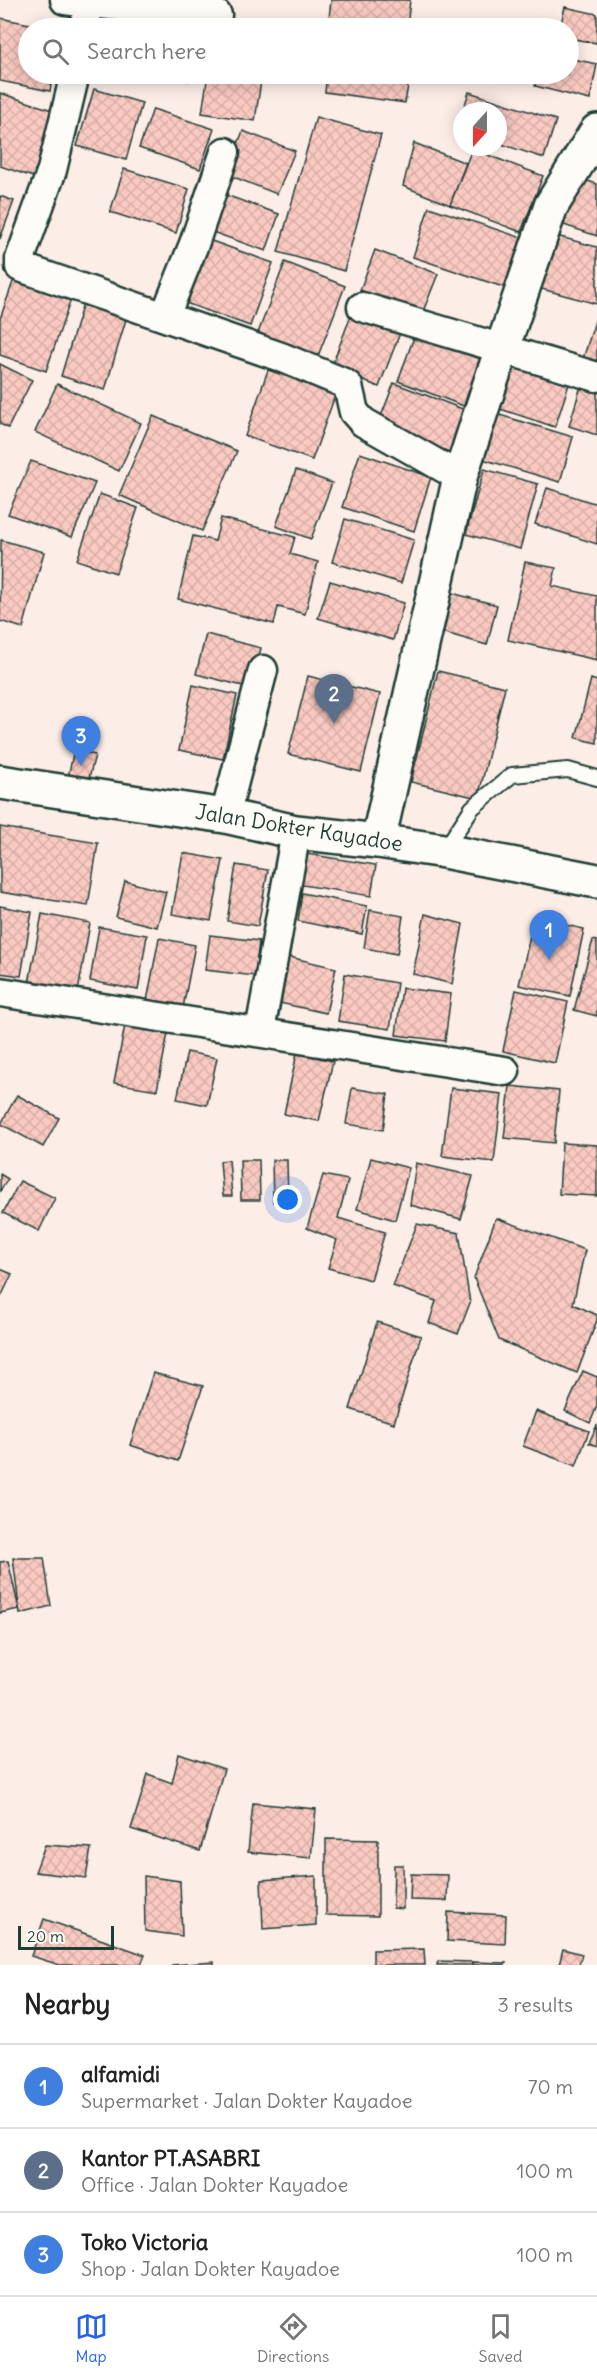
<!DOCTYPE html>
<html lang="en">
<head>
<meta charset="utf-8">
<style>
	body { margin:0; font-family:Delius,sans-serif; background:#f6f6f6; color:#222 }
	.compass { position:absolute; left:453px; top:102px; width:54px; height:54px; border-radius:50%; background:#fff; box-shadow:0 3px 15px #0003; rotate:201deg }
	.scale { position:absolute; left:18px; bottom:15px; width:96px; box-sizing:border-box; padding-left:6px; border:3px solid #1f3d34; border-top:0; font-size:16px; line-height:21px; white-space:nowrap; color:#1f3d34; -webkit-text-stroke:4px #fdfcf7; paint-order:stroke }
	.you { position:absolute; left:288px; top:1200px; width:21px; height:21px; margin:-15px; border:4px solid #fff; border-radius:50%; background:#1a73e8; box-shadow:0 0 0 9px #1a73e833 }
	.badge { display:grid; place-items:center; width:39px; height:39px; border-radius:50%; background:#2563eb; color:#fff; font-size:20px; font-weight:700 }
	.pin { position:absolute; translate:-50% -50px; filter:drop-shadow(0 2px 3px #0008) }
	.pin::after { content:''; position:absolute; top:32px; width:21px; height:18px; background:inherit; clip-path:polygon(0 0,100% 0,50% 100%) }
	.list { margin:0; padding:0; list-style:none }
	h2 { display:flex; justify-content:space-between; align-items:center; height:78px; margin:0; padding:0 24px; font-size:26px }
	h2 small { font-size:20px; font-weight:400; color:#767676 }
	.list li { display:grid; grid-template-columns:39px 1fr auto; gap:18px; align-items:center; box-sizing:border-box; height:84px; padding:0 24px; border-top:2px solid #e0e0e0 }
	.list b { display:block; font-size:22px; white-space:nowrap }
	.list p { margin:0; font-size:20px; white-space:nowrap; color:#767676 }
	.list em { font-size:20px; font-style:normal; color:#767676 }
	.icon { flex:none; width:33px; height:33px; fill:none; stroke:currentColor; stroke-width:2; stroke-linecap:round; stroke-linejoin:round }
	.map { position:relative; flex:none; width:597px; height:1965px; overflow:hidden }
	.search { position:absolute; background:#fff; box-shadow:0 3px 15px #0003; left:18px; right:18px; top:18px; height:66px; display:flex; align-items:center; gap:15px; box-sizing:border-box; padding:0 21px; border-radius:33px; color:#767676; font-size:22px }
	.sheet { height:330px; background:#fff }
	nav { display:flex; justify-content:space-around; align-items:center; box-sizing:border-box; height:84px; border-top:2px solid #e0e0e0; background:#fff; font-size:16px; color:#767676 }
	nav a { display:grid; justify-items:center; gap:3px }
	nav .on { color:#2563eb }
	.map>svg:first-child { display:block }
	.building { fill:url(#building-cross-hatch); stroke:#1f3d34; stroke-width:1.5 }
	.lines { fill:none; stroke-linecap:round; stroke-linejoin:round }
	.lane-casing { stroke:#1f3d34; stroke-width:18 }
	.street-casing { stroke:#1f3d34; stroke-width:33 }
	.secondary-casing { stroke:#1f3d34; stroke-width:38 }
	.lane { stroke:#fdfcf7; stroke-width:14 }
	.street { stroke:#fdfcf7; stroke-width:28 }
	.secondary { stroke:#fdfcf7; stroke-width:33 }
	.labels { text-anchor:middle; stroke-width:5; stroke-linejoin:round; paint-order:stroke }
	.street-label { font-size:21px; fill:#1f3d34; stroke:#fdfcf7 }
</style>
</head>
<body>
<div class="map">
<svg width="597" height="1965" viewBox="0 0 597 1965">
	<defs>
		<pattern id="building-cross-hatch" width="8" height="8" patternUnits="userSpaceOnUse" patternTransform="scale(1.5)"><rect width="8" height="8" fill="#facac2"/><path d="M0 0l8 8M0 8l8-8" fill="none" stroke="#d6aea7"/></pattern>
	</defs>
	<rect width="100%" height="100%" fill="#fcede7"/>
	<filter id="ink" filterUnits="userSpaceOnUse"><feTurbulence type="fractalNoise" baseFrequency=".0167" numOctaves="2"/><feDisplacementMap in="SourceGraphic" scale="12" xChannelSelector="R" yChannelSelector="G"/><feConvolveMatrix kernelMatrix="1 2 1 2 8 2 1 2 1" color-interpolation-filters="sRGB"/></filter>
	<g filter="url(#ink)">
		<g class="building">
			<polygon points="331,0 410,0 407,28 328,28"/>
			<polygon points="565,7 597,14 597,43 568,38 568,28 560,28"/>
			<polygon points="0,18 49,28 28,28 28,74 53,74 50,91 0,81"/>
			<polygon points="164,21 200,28 163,28"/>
			<polygon points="568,58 597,64 590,100 535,86 538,74 568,74"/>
			<polygon points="153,74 190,74 189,81"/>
			<polygon points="208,74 262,74 255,121 202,113"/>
			<polygon points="327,74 410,74 405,103 325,92"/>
			<polygon points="94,89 142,103 126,160 77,146"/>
			<polygon points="469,92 556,120 544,158 498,143 498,111 463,111"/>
			<polygon points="0,93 58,112 36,178 0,166"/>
			<polygon points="153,109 214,129 200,169 139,148"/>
			<polygon points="462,114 462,131 457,129"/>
			<polygon points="316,117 381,135 344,271 278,252"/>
			<polygon points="243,131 295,151 277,194 226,174"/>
			<polygon points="414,143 466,163 450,205 403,186"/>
			<polygon points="472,149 543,176 521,232 450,205"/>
			<polygon points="124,169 189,189 176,233 110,212"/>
			<polygon points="579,178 597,184 597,236 564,225"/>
			<polygon points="220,193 279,214 266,251 207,230"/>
			<polygon points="0,196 14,201 0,239"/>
			<polygon points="429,207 522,238 506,288 413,257"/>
			<polygon points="553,235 597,247 597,304 538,288"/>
			<polygon points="206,239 273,263 250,326 183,302"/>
			<polygon points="375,250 438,274 422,314 360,290"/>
			<polygon points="285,262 345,286 318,356 258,333"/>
			<polygon points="14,279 71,299 46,371 0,355 0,319"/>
			<polygon points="83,303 127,316 105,390 61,376"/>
			<polygon points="353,310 402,328 379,387 331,368"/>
			<polygon points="597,315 597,370 581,365"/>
			<polygon points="418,326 490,353 469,408 398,381"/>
			<polygon points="517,355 573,372 555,427 500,409"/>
			<polygon points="0,364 32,380 8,428 0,424"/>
			<polygon points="268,370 336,393 312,460 245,436"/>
			<polygon points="584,376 597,380 597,435 569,426"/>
			<polygon points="394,383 468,411 452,453 378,424"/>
			<polygon points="57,384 141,423 119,471 35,432"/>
			<polygon points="493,413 573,437 560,482 479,458"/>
			<polygon points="153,416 237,451 202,531 119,495"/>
			<polygon points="360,453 431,477 414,531 342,507"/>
			<polygon points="31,461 95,483 72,537 8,514"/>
			<polygon points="484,469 538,484 520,549 466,534"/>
			<polygon points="296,470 332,483 311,539 276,526"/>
			<polygon points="547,488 597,504 597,544 535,524"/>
			<polygon points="100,494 138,508 116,573 77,560"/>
			<polygon points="221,518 295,537 290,554 318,562 305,614 278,607 274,624 178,599 193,536 215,541"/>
			<polygon points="345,519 414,540 401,583 332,562"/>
			<polygon points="1,540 44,552 23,628 0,621"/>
			<polygon points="525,562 556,568 552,586 597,596 597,660 508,640"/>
			<polygon points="330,581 404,603 393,640 318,618"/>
			<polygon points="448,592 497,605 487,645 438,631"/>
			<polygon points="206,634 261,648 251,688 196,674"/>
			<polygon points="438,671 505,687 478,798 411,782"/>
			<polygon points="308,676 380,694 361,772 288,754"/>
			<polygon points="591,679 597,681 597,743 576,738"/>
			<polygon points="193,685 237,695 223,759 179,750"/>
			<polygon points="74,750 95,755 88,782 68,777"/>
			<polygon points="0,827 98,843 88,906 0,892"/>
			<polygon points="183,853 223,860 211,921 172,914"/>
			<polygon points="307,854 376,865 371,896 302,885"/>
			<polygon points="236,865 268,870 258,926 227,921"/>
			<polygon points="125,881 166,892 157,927 116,917"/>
			<polygon points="302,893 367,906 362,934 298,921"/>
			<polygon points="0,906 32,912 21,976 0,973"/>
			<polygon points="370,910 403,916 397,954 364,948"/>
			<polygon points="42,914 90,923 78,992 29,983"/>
			<polygon points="425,914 463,924 452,984 413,974"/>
			<polygon points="534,918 584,929 570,996 519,985"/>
			<polygon points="99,927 147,935 138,990 90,981"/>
			<polygon points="210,935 259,941 255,976 205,970"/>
			<polygon points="159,938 195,945 183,1008 147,1001"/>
			<polygon points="593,940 597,941 597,1016 574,1010"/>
			<polygon points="285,956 336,968 326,1013 275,1002"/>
			<polygon points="345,974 397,983 390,1029 338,1021"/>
			<polygon points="402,988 451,994 445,1041 396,1035"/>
			<polygon points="516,990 568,1002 555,1063 503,1051"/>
			<polygon points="125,1025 168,1033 157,1090 114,1083"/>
			<polygon points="187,1052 217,1058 207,1105 177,1099"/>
			<polygon points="297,1053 333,1061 319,1121 284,1114"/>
			<polygon points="510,1086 559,1091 554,1143 504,1138"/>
			<polygon points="352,1088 388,1094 383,1130 346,1124"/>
			<polygon points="451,1088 502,1094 494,1162 442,1156"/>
			<polygon points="17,1095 59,1118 43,1147 1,1124"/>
			<polygon points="562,1143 597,1145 597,1196 559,1194"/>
			<polygon points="371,1158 409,1168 395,1220 357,1209"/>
			<polygon points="229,1160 232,1196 223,1196 220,1161"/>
			<polygon points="240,1160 259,1160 260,1200 241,1200"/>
			<polygon points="272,1160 287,1160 288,1201 273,1202"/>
			<polygon points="416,1163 473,1176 461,1219 410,1205"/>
			<polygon points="0,1174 8,1179 0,1191"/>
			<polygon points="323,1175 348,1180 338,1218 385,1232 371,1280 328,1268 337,1240 307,1228"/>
			<polygon points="20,1181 55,1198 39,1231 3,1213"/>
			<polygon points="496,1218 585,1250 573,1304 597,1315 597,1320 577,1373 499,1340 474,1278"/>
			<polygon points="417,1224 459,1233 470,1303 458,1334 429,1323 436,1301 393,1286"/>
			<polygon points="0,1269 12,1274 0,1299"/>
			<polygon points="377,1322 421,1336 394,1423 350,1409"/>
			<polygon points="583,1371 597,1377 597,1406 590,1423 565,1411"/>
			<polygon points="153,1373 203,1386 178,1461 130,1445"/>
			<polygon points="536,1411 589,1431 576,1466 523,1446"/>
			<polygon points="597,1425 597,1446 589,1443"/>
			<polygon points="13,1558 44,1558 51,1606 20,1614"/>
			<polygon points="8,1561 19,1609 0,1613 0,1562"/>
			<polygon points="179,1754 224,1769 200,1851 131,1829 148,1774 172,1783"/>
			<polygon points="253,1803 316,1809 311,1858 248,1852"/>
			<polygon points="326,1839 378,1840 378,1916 326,1915"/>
			<polygon points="45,1845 91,1848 86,1878 35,1872"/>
			<polygon points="394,1865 403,1865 403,1909 393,1908"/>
			<polygon points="411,1874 448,1875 447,1901 410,1900"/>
			<polygon points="144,1876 180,1881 182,1936 145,1931"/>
			<polygon points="316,1876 316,1925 263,1929 261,1880"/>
			<polygon points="448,1912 506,1915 505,1944 447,1941"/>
			<polygon points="44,1919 145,1955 141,1965 60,1965 31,1956"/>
			<polygon points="424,1949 425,1965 373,1965 373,1950"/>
			<polygon points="563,1949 582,1954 579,1965 559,1965"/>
			<polygon points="438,1961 472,1962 472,1965 437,1965"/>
			<polygon points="214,1962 214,1965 171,1965"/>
			<polygon points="472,1962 506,1963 505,1965 472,1965"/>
		</g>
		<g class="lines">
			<g class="lane-casing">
				<polyline id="lane" points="444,851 472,808 512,775 568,770 597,778"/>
			</g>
			<g class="street-casing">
				<g id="street">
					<polyline points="65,0 89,3 84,28"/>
					<polyline points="89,3 217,15"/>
					<polyline points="75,74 52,170 20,259 20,267 281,357 344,383 348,386 354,412 363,422 460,477"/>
					<polyline points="362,307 597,377"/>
					<polyline points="165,316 194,244 225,152"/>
					<polyline points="225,816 263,670"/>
					<polyline points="0,992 505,1071"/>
					<polyline points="260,1031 296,832"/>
				</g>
			</g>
			<g class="secondary-casing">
				<g id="secondary">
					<polyline points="0,782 225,816 296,832 378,841 444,851 597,881"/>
					<polyline points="378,841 460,477 489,387 551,206 597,131"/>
				</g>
			</g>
			<use href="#lane" class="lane"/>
			<use href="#street" class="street"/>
			<use href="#secondary" class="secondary"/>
		</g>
	</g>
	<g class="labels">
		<g class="street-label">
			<text transform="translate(299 828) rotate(9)" y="7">Jalan Dokter Kayadoe</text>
		</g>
	</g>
</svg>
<svg class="compass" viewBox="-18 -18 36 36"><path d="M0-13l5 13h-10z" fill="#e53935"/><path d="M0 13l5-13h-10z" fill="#767676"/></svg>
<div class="scale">20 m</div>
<div class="you"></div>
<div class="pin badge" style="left:549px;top:960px;background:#3f7fe0">1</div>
<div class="pin badge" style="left:334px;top:724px;background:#5c6f8a">2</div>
<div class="pin badge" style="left:81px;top:766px;background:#3f7fe0">3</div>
<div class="search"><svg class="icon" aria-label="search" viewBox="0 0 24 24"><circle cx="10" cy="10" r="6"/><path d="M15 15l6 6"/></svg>Search here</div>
</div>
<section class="sheet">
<h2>Nearby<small>3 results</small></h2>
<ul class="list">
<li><span class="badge" style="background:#3f7fe0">1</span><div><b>alfamidi</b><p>Supermarket · Jalan Dokter Kayadoe</p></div><em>70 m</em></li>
<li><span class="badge" style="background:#5c6f8a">2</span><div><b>Kantor PT.ASABRI</b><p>Office · Jalan Dokter Kayadoe</p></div><em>100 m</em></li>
<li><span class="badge" style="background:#3f7fe0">3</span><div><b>Toko Victoria</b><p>Shop · Jalan Dokter Kayadoe</p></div><em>100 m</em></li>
</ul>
</section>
<nav>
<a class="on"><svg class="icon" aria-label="map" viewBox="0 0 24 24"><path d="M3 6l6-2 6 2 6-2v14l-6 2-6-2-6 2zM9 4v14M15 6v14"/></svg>Map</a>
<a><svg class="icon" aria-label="directions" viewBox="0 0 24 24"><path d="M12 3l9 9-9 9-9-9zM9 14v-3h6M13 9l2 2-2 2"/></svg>Directions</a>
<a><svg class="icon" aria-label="saved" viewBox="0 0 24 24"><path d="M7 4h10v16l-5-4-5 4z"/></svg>Saved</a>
</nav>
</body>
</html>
